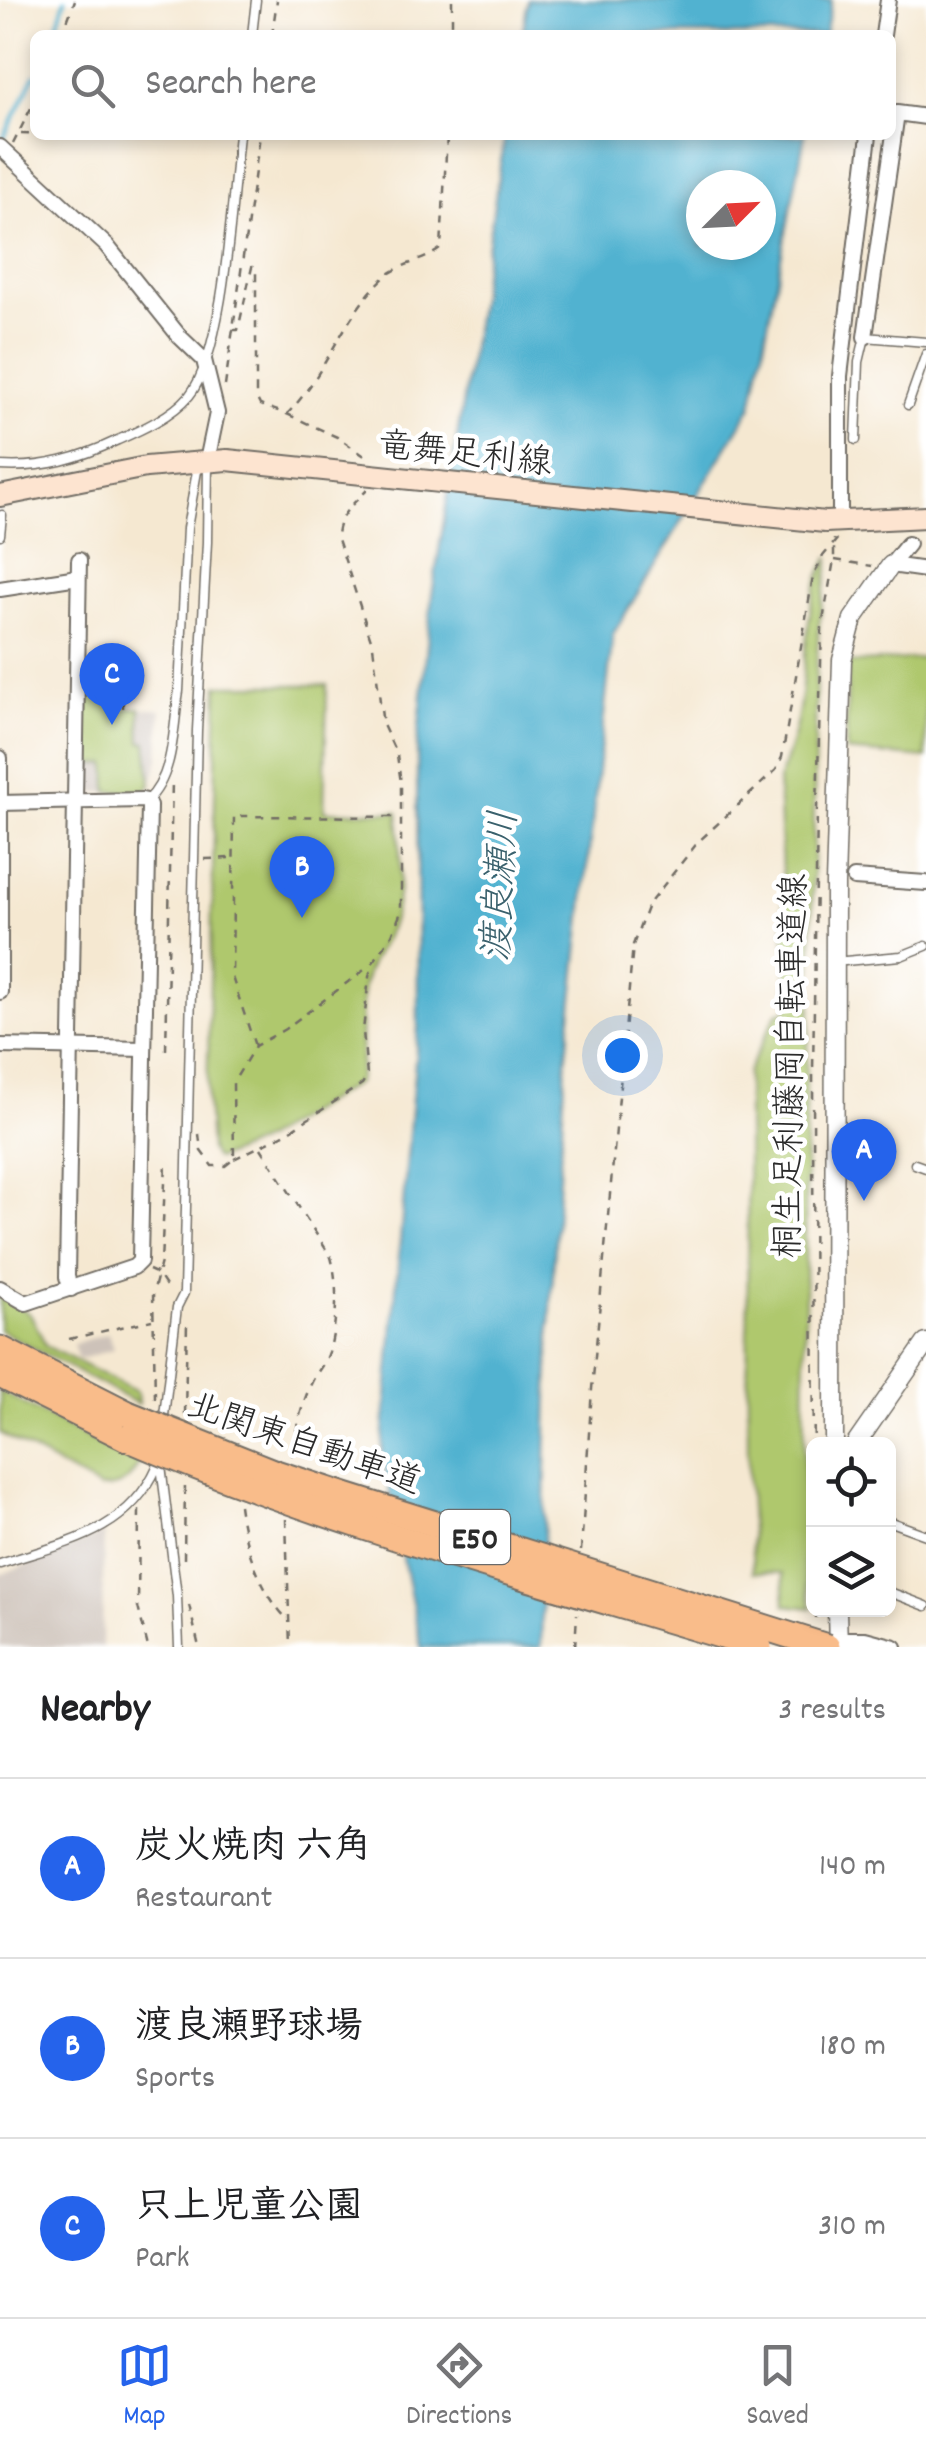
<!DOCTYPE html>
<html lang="en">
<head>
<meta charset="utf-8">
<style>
	body { margin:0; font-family:Dekko,"Klee One",sans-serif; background:#f6f6f6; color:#202124 }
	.controls { position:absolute; right:30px; bottom:30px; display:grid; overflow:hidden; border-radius:15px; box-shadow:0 5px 15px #0003 }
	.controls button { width:90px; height:90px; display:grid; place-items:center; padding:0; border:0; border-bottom:2px solid #e0e0e0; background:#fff; color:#202124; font:50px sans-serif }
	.compass { position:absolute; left:686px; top:170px; width:90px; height:90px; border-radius:50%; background:#fff; box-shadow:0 5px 15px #0003; rotate:66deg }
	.you { position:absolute; left:622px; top:1055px; width:35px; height:35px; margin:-25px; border:8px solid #fff; border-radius:50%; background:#1a73e8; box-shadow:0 0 0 15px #1a73e833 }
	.badge { display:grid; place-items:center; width:65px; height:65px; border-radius:50%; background:#2563eb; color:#fff; font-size:32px; font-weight:700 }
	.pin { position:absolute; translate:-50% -82px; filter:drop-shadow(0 2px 5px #0008) }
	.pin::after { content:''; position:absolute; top:52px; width:35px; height:30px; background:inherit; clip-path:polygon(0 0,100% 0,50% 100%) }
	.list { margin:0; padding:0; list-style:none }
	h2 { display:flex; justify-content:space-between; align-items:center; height:130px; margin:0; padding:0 40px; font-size:42px }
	h2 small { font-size:32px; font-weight:400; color:#757577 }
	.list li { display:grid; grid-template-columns:65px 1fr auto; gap:30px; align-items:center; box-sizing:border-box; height:180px; padding:0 40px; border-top:2px solid #e0e0e0 }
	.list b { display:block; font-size:38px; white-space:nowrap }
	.list p { margin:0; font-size:32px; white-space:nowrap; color:#757577 }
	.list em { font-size:32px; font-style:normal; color:#757577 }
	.icon { flex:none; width:55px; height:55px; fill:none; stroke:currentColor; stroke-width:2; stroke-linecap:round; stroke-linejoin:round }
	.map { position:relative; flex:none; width:926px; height:1647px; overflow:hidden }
	.search { position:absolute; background:#fff; box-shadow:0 5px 15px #0003; left:30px; right:30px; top:30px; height:110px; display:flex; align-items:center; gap:25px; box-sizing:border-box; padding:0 35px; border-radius:15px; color:#757577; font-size:38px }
	.sheet { height:670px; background:#fff }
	nav { display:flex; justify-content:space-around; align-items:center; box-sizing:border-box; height:140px; border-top:2px solid #e0e0e0; background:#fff; font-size:28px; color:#757577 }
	nav a { display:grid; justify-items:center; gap:5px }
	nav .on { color:#2563eb }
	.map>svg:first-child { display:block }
	.industrial { fill:#cdc2b9 }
	.green { fill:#afc86d; stroke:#6d7a4c; stroke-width:2.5 }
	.water { fill:#51b2d0; stroke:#3e6e7e; stroke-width:2.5; fill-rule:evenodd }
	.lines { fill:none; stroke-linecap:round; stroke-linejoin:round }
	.stream { stroke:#51b2d0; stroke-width:4 }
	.service-casing { stroke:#726d65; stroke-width:11 }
	.minor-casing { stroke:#726d65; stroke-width:18 }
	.tertiary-casing { stroke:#726d65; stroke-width:21 }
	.secondary-casing { stroke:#726d65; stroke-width:24 }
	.motorway-casing { stroke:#726d65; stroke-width:29 }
	.path { stroke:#726d65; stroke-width:2.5; stroke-dasharray:8 8; stroke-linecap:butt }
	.service { stroke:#fff; stroke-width:8 }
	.minor { stroke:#fff; stroke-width:14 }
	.tertiary { stroke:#fff; stroke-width:18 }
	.secondary { stroke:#fde4d0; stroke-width:20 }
	.motorway { stroke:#f9bc8a; stroke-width:25 }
	.secondary-bridge-casing { stroke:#726d65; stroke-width:24; stroke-linecap:butt }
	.motorway-bridge-casing { stroke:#726d65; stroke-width:29; stroke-linecap:butt }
	.secondary-bridge { stroke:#fde4d0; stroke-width:20 }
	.motorway-bridge { stroke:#f9bc8a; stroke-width:25 }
	.labels { text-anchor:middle; stroke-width:9; stroke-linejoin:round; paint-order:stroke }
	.shield { fill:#fff; stroke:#6b6b6b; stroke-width:2.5 }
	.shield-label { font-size:32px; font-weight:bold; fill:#2b2b2b }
	.street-label { font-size:35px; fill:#2b2b2b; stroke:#fff }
	.water-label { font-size:38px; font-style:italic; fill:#3a616d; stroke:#fff }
</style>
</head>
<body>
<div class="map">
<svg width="926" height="1647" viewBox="0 0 926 1647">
	<rect width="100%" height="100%" fill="#fff"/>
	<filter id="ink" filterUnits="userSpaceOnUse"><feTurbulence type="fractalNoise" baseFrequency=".01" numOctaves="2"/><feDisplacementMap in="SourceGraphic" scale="20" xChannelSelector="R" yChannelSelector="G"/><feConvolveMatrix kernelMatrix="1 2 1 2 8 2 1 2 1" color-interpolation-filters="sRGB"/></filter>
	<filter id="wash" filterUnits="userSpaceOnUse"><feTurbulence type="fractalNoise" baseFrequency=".0048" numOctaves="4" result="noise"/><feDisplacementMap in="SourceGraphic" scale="40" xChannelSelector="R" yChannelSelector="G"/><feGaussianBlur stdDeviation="2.25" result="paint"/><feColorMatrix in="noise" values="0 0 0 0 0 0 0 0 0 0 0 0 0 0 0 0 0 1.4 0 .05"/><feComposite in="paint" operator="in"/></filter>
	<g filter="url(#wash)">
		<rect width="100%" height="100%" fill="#f5e8d1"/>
		<g class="industrial">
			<polygon points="140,708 161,710 159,759 151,785 147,743 141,742"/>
			<polygon points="82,764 107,764 108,792 88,792 82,786"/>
			<polygon points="108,1333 113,1349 78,1360 73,1344"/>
			<polygon points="104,1533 102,1647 0,1647 0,1575"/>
		</g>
		<g class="green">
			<path d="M830 557 819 625 816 674 811 1012 806 1072 804 1571 812 1608 785 1605 783 1573 753 1572 748 1465 747 1073 777 1013 788 1010 778 780C789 755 796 731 800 704 806 664 805 589 830 557Z"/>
			<polygon points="926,658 926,758 846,751 848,663"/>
			<polygon points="89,685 121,685 120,708 140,708 141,742 147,742 151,785 146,790 108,792 107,764 82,764 83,691"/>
			<path d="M218 685H327L324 811 398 812C400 849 404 892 390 927 381 951 366 963 363 991 360 1013 364 1068 357 1083L260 1142 218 1159 214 1158 210 1150 207 1095Z"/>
			<polygon points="0,1293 31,1315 46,1346 137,1392 138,1404 0,1330"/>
			<path d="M0 1391 107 1448 118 1449 140 1461C131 1480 121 1489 99 1488L0 1433Z"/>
		</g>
		<g class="water">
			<polygon points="528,0 832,0 825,35 522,35"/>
			<path d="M505 135H805L752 406 613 634 566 1063 550 1324 541 1647H421L382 1454 418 1027 417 746 432 595ZM701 185H761V245H701Z"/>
		</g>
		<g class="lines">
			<g class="stream">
				<polyline points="54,35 65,0"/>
				<polyline points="1,143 35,75"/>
			</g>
		</g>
	</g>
	<g filter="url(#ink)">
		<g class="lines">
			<g class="service-casing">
				<g id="service">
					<polyline points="252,35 256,0"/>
					<polyline points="908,405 926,354"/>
					<polyline points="856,440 859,362 865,337 926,342"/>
					<path d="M0 466C43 469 80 458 118 440 141 430 172 416 189 396 225 352 232 196 239 135"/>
					<polyline points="0,535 2,515"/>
					<polyline points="76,681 123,681"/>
					<path d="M147 801C175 775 173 726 179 691L187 528 197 471 202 466"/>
					<polyline points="845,961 901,956 926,946"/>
					<polyline points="915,1164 926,1168"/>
					<polyline points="163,1424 177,1307 184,1293 197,730 207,542 208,465"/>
					<polyline points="160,1457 177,1596 179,1647"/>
					<polyline points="888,1521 926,1535"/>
					<path d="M0 1564C63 1543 127 1534 157 1467"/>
					<polyline points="892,1593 926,1606"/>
				</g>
			</g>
			<g class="minor-casing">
				<g id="minor">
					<polyline points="883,35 888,0"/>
					<polyline points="0,147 107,246 180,337 204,360 217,413 207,461"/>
					<polyline points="865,337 897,113 926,117"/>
					<polyline points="840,522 840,376 869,135"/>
					<polyline points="908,544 891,565 926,570"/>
					<polyline points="0,589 78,577"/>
					<polyline points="0,758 0,992"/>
					<polyline points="0,803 142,800 147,801 149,806 140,1261 134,1267 26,1303 0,1288"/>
					<polyline points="854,878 926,883"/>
					<polyline points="0,1046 144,1049"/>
					<polyline points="71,1289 67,1277 79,560"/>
					<polyline points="837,1639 865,1639 895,1647"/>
				</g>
			</g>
			<g class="tertiary-casing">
				<g id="tertiary">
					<polyline points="834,1444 835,884 842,660 853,619 891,565"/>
					<polyline points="856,1444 926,1343"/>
					<polyline points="837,1610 838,1647"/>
				</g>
			</g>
			<g class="secondary-casing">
				<g id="secondary">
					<polyline points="0,496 146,467 227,460"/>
					<polyline points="825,522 926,517"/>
				</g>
			</g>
			<g class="motorway-casing">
				<g id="motorway">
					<polyline points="0,1349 128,1414"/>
					<polyline points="0,1375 127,1438"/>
				</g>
			</g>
			<g class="path">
				<polyline points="452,0 452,35"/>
				<polyline points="62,35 75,0"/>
				<polyline points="272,35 277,0"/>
				<polyline points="21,134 49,135"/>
				<polyline points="13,144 35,100"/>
				<path d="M232 330H238L252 267 256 268V397L260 405 287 414C326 375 345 312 386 276 402 263 426 261 441 248L447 135"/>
				<polyline points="225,386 260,135"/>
				<polyline points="287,414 337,437 369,459"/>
				<polyline points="835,560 872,566"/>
				<polyline points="123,708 123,693"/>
				<polyline points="205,859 232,858"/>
				<polyline points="255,1046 232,977 234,816 399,817"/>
				<polyline points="166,1050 172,781"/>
				<polyline points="199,1134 201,1151 212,1166 225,1166 234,1159 233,1083 255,1046 285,1029 371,965"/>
				<path d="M261 1148 331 1257C339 1286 337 1323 329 1352 326 1362 318 1370 313 1380 301 1404 296 1430 292 1456"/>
				<path d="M234 1159 288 1132 362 1084 367 1076 363 1031 369 977 372 964 392 935 401 912V783L397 755 383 725 373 646 337 536C338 515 353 504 367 490"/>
				<polyline points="149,1270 158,1274 170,1292"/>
				<polyline points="69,1339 152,1320"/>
				<polyline points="155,1398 153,1293 161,1262 166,1163"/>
				<polyline points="185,1414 187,1322"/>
				<path d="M239 1505C244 1544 260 1592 288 1620"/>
				<polyline points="139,1510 138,1607 148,1647"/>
				<polyline points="286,1519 290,1647"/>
				<polyline points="581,1551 592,1389 633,945 648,905 698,842 776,770 782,757 813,577 823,556 839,537"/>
				<polyline points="184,1559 185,1482"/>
				<polyline points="814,1579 813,1072 817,809 822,626 834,560 834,539"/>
				<polyline points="189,1605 199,1647"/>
				<polyline points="816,1610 816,1623"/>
				<polyline points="575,1647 577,1614"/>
			</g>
			<use href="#service" class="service"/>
			<use href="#minor" class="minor"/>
			<use href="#tertiary" class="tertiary"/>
			<use href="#secondary" class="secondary"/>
			<use href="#motorway" class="motorway"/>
			<g class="secondary-bridge-casing">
				<polyline id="secondary-bridge" points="227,460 825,522"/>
			</g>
			<g class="motorway-bridge-casing">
				<g id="motorway-bridge">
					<polyline points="128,1414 273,1472 346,1496 827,1647"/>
					<path d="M127 1438C331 1526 547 1582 759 1647"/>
				</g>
			</g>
			<use href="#secondary-bridge" class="secondary-bridge"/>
			<use href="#motorway-bridge" class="motorway-bridge"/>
		</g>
	</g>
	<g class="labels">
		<rect class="shield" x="440" y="1510" width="70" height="54" rx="8"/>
		<g class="shield-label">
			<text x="475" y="1548">E50</text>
		</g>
		<g class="street-label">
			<text transform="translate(465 452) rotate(6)" y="12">竜舞足利線</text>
			<text transform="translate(789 1066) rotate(-89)" y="12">桐生足利藤岡自転車道線</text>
			<text transform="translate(305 1442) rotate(19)" y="12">北関東自動車道</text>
		</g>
		<g class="water-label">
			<text transform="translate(498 886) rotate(-87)" y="13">渡良瀬川</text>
		</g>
	</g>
</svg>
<div class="controls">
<button><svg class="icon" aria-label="locate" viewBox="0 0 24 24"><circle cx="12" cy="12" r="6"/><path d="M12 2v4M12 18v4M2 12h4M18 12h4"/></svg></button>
<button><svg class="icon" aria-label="layers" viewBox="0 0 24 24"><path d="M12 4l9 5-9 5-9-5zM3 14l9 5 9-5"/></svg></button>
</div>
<svg class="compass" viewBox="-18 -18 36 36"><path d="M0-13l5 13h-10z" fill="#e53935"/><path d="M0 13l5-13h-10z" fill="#757577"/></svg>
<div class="you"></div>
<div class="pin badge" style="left:864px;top:1201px">A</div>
<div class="pin badge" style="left:302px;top:918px">B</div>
<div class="pin badge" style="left:112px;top:725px">C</div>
<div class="search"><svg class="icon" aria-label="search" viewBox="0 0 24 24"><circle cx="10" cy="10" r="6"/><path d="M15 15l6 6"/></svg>Search here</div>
</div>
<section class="sheet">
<h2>Nearby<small>3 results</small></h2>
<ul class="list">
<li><span class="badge">A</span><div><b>炭火焼肉 六角</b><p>Restaurant</p></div><em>140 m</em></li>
<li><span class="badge">B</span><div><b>渡良瀬野球場</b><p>Sports</p></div><em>180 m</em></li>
<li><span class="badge">C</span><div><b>只上児童公園</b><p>Park</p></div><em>310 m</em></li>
</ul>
</section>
<nav>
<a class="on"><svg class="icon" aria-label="map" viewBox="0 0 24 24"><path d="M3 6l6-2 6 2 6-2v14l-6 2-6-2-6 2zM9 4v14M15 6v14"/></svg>Map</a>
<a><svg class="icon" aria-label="directions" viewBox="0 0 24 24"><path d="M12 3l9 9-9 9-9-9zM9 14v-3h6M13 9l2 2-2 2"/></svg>Directions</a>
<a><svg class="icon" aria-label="saved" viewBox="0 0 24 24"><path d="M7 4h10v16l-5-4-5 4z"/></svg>Saved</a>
</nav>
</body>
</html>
